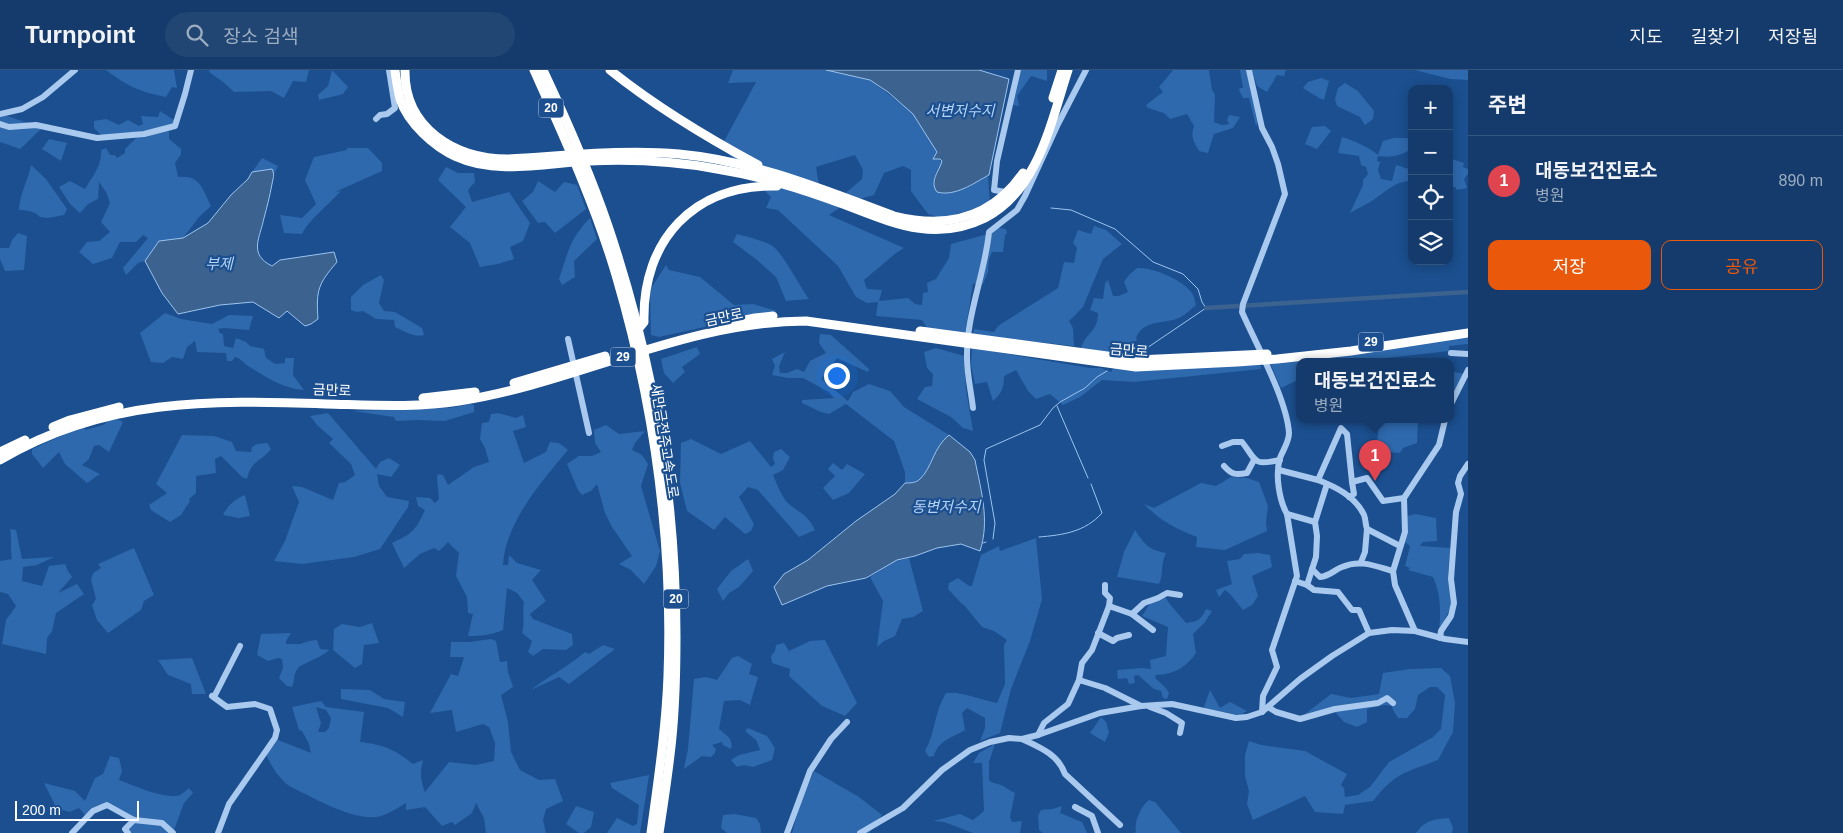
<!DOCTYPE html>
<html lang="ko">
<head>
<meta charset="utf-8">
<style>
	body { margin:0; font-family:Helvetica,"Noto Sans KR",sans-serif; background:#214673; color:#f1f3f6 }
	.controls { position:absolute; right:15px; top:15px; display:grid; overflow:hidden; border-radius:10px; box-shadow:0 2px 12px #0003 }
	.controls button { width:45px; height:45px; display:grid; place-items:center; padding:0; border:0; border-bottom:1px solid #33557e; background:#143b6b; color:#f1f3f6; font:25px sans-serif }
	.scale { position:absolute; left:15px; bottom:12px; width:124px; box-sizing:border-box; padding-left:5px; border:2px solid #fff; border-top:0; font-size:14px; line-height:18px; white-space:nowrap; color:#fff; -webkit-text-stroke:4px #1b4f8f; paint-order:stroke }
	.you { position:absolute; left:836px; top:305px; width:18px; height:18px; margin:-12px; border:4px solid #fff; border-radius:50%; background:#1a73e8; box-shadow:0 0 0 8px #1a73e833 }
	.badge { display:grid; place-items:center; width:32px; height:32px; border-radius:50%; background:#ea580c; color:#fff; font-size:16px; font-weight:700 }
	.pin { position:absolute; translate:-50% -41px; filter:drop-shadow(0 1px 2px #0008) }
	.pin::after { content:''; position:absolute; top:26px; width:18px; height:15px; background:inherit; clip-path:polygon(0 0,100% 0,50% 100%) }
	.popup { position:absolute; left:1296px; top:288px; width:158px; height:65px; box-sizing:border-box; display:grid; place-content:center; border-radius:10px; background:#143b6b; filter:drop-shadow(0 1px 4px #0005); font-size:16px; white-space:nowrap; color:#9dadc1 }
	.popup b { font-size:19px; color:#f1f3f6 }
	.popup::after { content:''; position:absolute; left:50%; top:100%; margin-left:-10px; border:10px solid transparent; border-top-color:#143b6b }
	.list { margin:0; padding:0; list-style:none }
	h2 { display:flex; justify-content:space-between; align-items:center; height:65px; margin:0; padding:0 20px; font-size:21px }
	h2 small { font-size:16px; font-weight:400; color:#9dadc1 }
	.list li { display:grid; grid-template-columns:32px 1fr auto; gap:15px; align-items:center; box-sizing:border-box; height:90px; padding:0 20px; border-top:1px solid #33557e }
	.list b { display:block; font-size:19px; white-space:nowrap }
	.list p { margin:0; font-size:16px; white-space:nowrap; color:#9dadc1 }
	.list em { font-size:16px; font-style:normal; color:#9dadc1 }
	.actions { display:flex; gap:10px; padding:15px 20px }
	.actions a { flex:1; padding:11px 0; border:1px solid #ea580c; border-radius:10px; text-align:center; font-size:18px; color:#ea580c }
	.actions .main { background:#ea580c; color:#fff }
	.icon { flex:none; width:28px; height:28px; fill:none; stroke:currentColor; stroke-width:2; stroke-linecap:round; stroke-linejoin:round }
	.map { position:relative; flex:none; width:1468px; height:763px; overflow:hidden }
	header { display:flex; align-items:center; gap:30px; box-sizing:border-box; height:70px; padding:0 25px; background:#143b6b; border-bottom:1px solid #33557e }
	header strong { font-size:24px }
	nav { display:flex; gap:28px; margin-inline-start:auto; font-size:18px }
	.search { width:350px; height:45px; background:#214673; display:flex; align-items:center; gap:12px; box-sizing:border-box; padding:0 18px; border-radius:28px; color:#9dadc1; font-size:19px }
	main { display:flex }
	aside { flex:1; background:#143b6b }
	.map>svg:first-child { display:block }
	.green { fill:#2e69ad; fill-rule:evenodd }
	.water { fill:#3c6290; stroke:#9cc4f0 }
	.lines { fill:none; stroke-linecap:round; stroke-linejoin:round }
	.stream { stroke:#9cc4f0; stroke-width:1 }
	.canal { stroke:#3c6290; stroke-width:4.5 }
	.minor { stroke:#a9c9ee; stroke-width:6 }
	.highway { stroke:#fff; stroke-width:9 }
	.labels { text-anchor:middle; stroke-width:4.5; stroke-linejoin:round; paint-order:stroke }
	.shield { fill:#1b4f8f; stroke:#bbcadd; stroke-width:1 }
	.shield-label { font-size:12px; font-weight:bold; fill:#fff }
	.street-label { font-size:14px; fill:#fff; stroke:#1b4f8f }
	.water-label { font-size:15px; font-style:italic; fill:#b5d3f5; stroke:#1b4f8f }
</style>
</head>
<body>
<header>
<strong>Turnpoint</strong>
<div class="search"><svg class="icon" aria-label="search" viewBox="0 0 24 24"><circle cx="10" cy="10" r="6"/><path d="M15 15l6 6"/></svg>장소 검색</div>
<nav><a>지도</a><a>길찾기</a><a>저장됨</a></nav>
</header>
<main>
<div class="map">
<svg width="1468" height="763" viewBox="0 0 1468 763">
	<rect width="100%" height="100%" fill="#1b4f8f"/>
	<g class="green">
		<path d="M106 0H174L177 18 172 17 166 27C140 22 127 16 106 0Z"/>
		<polygon points="210,0 309,0 306,12 293,11 284,28 271,21 234,22 223,12 209,2"/>
		<polygon points="332,0 348,17 343,24 319,30 318,25 328,16"/>
		<path d="M733 0H826L870 10 913 43 937 82 933 89H939L942 93 935 107 966 118 988 106 990 135 940 148 928 144 911 121V100L903 96 884 103 874 125 848 132 829 145 904 178 896 183 864 210 867 219 882 220 879 231 908 228 915 234 922 235 923 223 928 222 927 213 936 209 949 188 951 174 988 164 991 165 997 158 1006 159 1007 163 1005 165 1003 182H992L989 189 988 202 983 214 977 215 973 213 965 264 927 258 922 250 876 246 878 232 867 233 856 227 838 196 778 140 766 138 771 127 721 77 756 12 728 13ZM855 85 863 100 862 109 841 127 819 115 816 97Z"/>
		<polygon points="1021,0 1047,0 1047,11 1031,6 1017,26 1019,36 1013,35"/>
		<path d="M1173 0H1209L1212 20 1215 24 1214 52 1222 55 1229 54 1227 50 1229 45 1240 47 1233 58 1214 64 1208 83 1199 81C1194 72 1190 67 1194 56L1187 44 1170 49 1164 43 1148 38 1146 35 1163 22 1159 17Z"/>
		<polygon points="1240,0 1247,0 1259,51 1256,56 1249,28 1243,28 1239,20 1240,18 1243,18"/>
		<polygon points="1252,0 1286,0 1284,6 1277,5 1267,22 1257,16"/>
		<polygon points="1415,0 1468,0 1468,10 1450,9"/>
		<polygon points="1321,8 1329,11 1324,30 1319,28 1303,18 1308,12"/>
		<polygon points="1345,13 1358,21 1374,41 1373,49 1365,55 1360,47 1337,36 1335,29 1338,18"/>
		<polygon points="160,41 174,50 172,55 142,61 102,66 94,58 94,51 106,49 119,55 128,50 139,56 143,54 141,46 158,47"/>
		<path d="M7 46 43 58C34 64 29 72 20 79L0 72V47Z"/>
		<polygon points="1325,56 1331,61 1317,79 1305,74 1312,57"/>
		<path d="M169 61V69L181 79V84L175 93 178 107C201 105 202 119 211 136L199 147 183 168 159 171 145 191 138 193 126 205 123 198 148 168 143 165 136 172H120L112 188 93 194 79 182 87 172 99 171 110 162 101 152 110 133 106 122 99 112 98 129 88 134 80 143 70 134 59 117 70 111 85 119C93 105 102 96 101 80L106 78 110 85H115L117 88 125 83V79L136 68Z"/>
		<path d="M1342 67C1354 71 1369 77 1378 85L1383 71 1394 68H1412V78C1402 86 1390 88 1378 86L1377 91 1380 92 1378 100 1381 109 1392 111 1396 95 1412 100V111C1396 110 1384 123 1372 131 1365 135 1357 139 1350 143L1363 115V110L1368 104 1366 97 1361 95 1359 86 1338 83Z"/>
		<polygon points="49,69 67,73 61,91 42,79"/>
		<path d="M347 78H368L382 93V101L335 122 341 121C330 133 308 151 302 164L284 163 280 145 302 148 316 134 305 110 314 87 347 80Z"/>
		<polygon points="262,88 278,96 274,104 272,99 252,102"/>
		<polygon points="1449,88 1464,93 1463,97 1468,99 1468,104 1464,109 1467,118 1457,120 1455,117 1451,117 1449,114"/>
		<path d="M31 95 46 109 67 139 64 145 48 148 40 147C35 141 26 140 19 140 19 125 28 111 31 95Z"/>
		<polygon points="446,97 458,103 474,103 475,112 468,120 472,132 509,122 530,153 523,171 510,177 514,189 498,194 480,197 470,173 450,157 466,137 438,110"/>
		<polygon points="538,111 555,122 564,112 577,115 586,139 555,163 545,152 538,153 522,131 533,122"/>
		<path d="M590 148 597 169 574 191 575 207 562 215 559 209C568 183 569 169 590 148Z"/>
		<polygon points="1094,156 1106,160 1122,174 1103,189 1083,237 1069,251 1073,258 1074,276 973,265 974,259 994,262 998,256 1058,218 1064,192 1074,193 1077,178 1073,173 1078,160 1091,164"/>
		<polygon points="18,163 27,166 24,200 5,201 0,189 0,178 9,178 12,170"/>
		<path d="M737 164C748 167 761 170 771 175 782 181 800 217 809 229L786 231 776 207 757 190 733 172Z"/>
		<polygon points="666,195 669,200 700,207 734,235 753,234 777,241 659,267 651,265 650,220"/>
		<path d="M1137 198C1153 197 1183 210 1192 223 1194 226 1195 231 1196 235 1191 239 1186 244 1181 247 1165 255 1144 248 1136 268L1137 270 1128 276 1125 283 1096 282 1081 278C1086 262 1098 262 1098 243L1090 240 1094 228 1103 229 1105 213 1108 210 1113 226H1119L1128 222 1124 212 1128 206Z"/>
		<path d="M381 205 384 210 379 233 384 241 395 242 422 258 424 265C414 268 404 261 395 257L394 250 376 249 363 241 357 242 351 240V227L363 215Z"/>
		<path d="M165 243 181 249 212 254 229 245 253 246 249 260 224 258 218 259 220 263 223 264 224 276 233 278 236 268 246 272 250 276 264 279 266 288 275 294 285 293V288H294L293 305 304 320C281 318 268 308 248 296 243 293 241 288 235 287L232 291H227L226 283 197 282 195 271 187 277 183 289 172 287 163 293 151 292 140 263Z"/>
		<path d="M820 264 831 265 869 299 868 302 837 288 821 309 848 331 853 322 869 314 890 321 904 337 949 365C934 378 932 398 920 409 916 413 910 413 905 413V402L894 371 846 334 829 344 821 342 802 333V330L834 328 829 322 803 308H788L772 305 775 296 772 289 785 282 779 296 780 303H787L797 299 804 302 810 291 826 283 819 273Z"/>
		<polygon points="1468,266 1468,274 1449,276 1449,281 1351,292 1300,292 1300,309 1281,318 1270,293"/>
		<polygon points="697,277 700,284 682,297 685,302 673,313 664,303 661,289"/>
		<polygon points="936,278 964,286 966,320 973,361 963,358 951,347 917,329 925,317 932,316 933,304 927,298 924,282"/>
		<path d="M972 278 1090 298H1101L1111 302 1114 297 1260 293 1261 299 1134 312 1102 310 1080 327 1063 335 1050 324 1036 329 1028 321 1016 300 1004 306C1004 317 1002 323 993 331L987 312 975 314 971 295Z"/>
		<polygon points="1450,301 1464,304 1450,330"/>
		<polygon points="469,334 474,335 474,342 445,351 418,350 396,351 394,347 353,341 449,338"/>
		<polygon points="328,343 376,399 380,392 389,388 400,395 391,407 377,404 379,416 387,427 409,431 408,437 380,479 354,487 302,494 274,491 285,471 299,432 292,416 302,417 333,430 339,413 345,412 355,405 351,394 329,373 333,369 317,355 310,346"/>
		<path d="M498 343 516 348 523 345 526 357 513 361 524 393 546 382 550 372 559 373 568 380C542 411 505 453 503 495H508L509 485 517 493 541 500 532 510 546 531 530 544 533 549 572 564 573 575 566 580 543 579 533 586 528 582 532 571 522 563C525 552 522 543 524 532L517 523 507 518 503 560C492 565 480 566 468 566L473 544 468 543 467 527 456 506 459 483 448 472 439 481 434 478 420 484 404 498 392 473C412 464 416 460 425 440L418 436 416 427 430 428 435 433 439 429 437 407 438 404 443 405 448 415 474 397 489 392 485 378 480 369 482 353 489 352 491 344Z"/>
		<polygon points="117,349 123,352 109,382 99,375 94,376 89,389 82,395 100,404 87,413 65,394 59,382 43,398 32,384 32,379 84,356 85,360 103,355 108,351"/>
		<polygon points="1369,350 1418,350 1417,373 1403,378 1400,383 1376,381 1379,356"/>
		<polygon points="606,355 619,364 645,361 635,373 632,380 642,385 648,394 641,416 660,481 656,496 644,514 631,500 619,494 632,486 612,457 605,443 597,414 591,421 582,425 578,420 567,394 579,386 592,386 601,382 595,373 594,360"/>
		<path d="M182 365 214 366 232 372 236 381 251 382 252 377 257 374 267 373 271 379C261 392 251 390 247 409L242 407 221 386 215 389 216 403 196 406V423L189 429 190 431 181 445 170 452 151 440 149 435 167 423 156 414Z"/>
		<path d="M691 369 721 384 750 371 771 397 775 394 773 388 774 382 781 379 790 387 783 400 773 405C777 414 782 428 789 434 800 443 808 445 815 460L799 467 758 420 748 417 739 427 754 454 751 461 745 464 725 447 714 460 687 441 680 413 681 373Z"/>
		<polygon points="833,393 842,400 847,394 865,404 849,423 833,430 823,418 835,406 828,399"/>
		<path d="M1231 407 1247 408 1259 412 1268 436 1266 453 1267 461 1225 480 1196 477 1197 467C1176 459 1159 450 1144 434L1154 438 1201 413 1216 416Z"/>
		<path d="M245 425 250 446 239 448 223 445C227 436 236 428 245 425Z"/>
		<path d="M1416 444 1436 448 1437 471 1423 472 1420 476 1451 478 1448 502 1452 534 1439 562C1441 542 1441 525 1433 507L1408 500 1410 498 1405 496 1410 476 1405 472 1408 462 1407 446Z"/>
		<path d="M10 459 16 460 22 489 54 487 37 495 23 497 22 511 42 516 49 496 65 494 68 501 72 507 58 523 77 514 84 524 56 543 52 561 47 568 46 584 2 574 6 550 16 536 8 524 0 522V491L12 489C10 479 12 470 10 459Z"/>
		<path d="M1135 460C1145 475 1149 480 1166 483 1160 496 1164 503 1159 514L1117 507 1124 482Z"/>
		<path d="M1036 468 1042 529 1030 571 1011 619 1000 663 980 671 985 658V648L967 638 962 643 965 660C954 667 938 670 934 686L929 687 925 681C936 661 934 642 946 623 961 621 981 630 997 633L1005 614 1004 575 1007 570 994 561 982 557 964 535 962 534 948 519 949 513 958 508 969 516H972L981 485 999 476 1000 481Z"/>
		<polygon points="134,478 154,525 144,531 141,540 108,563 97,550 92,535 96,529 91,510 93,503 101,498 98,494"/>
		<polygon points="1258,483 1270,485 1272,497 1252,506 1258,526 1252,535 1243,540 1230,524 1225,520 1219,527 1216,520 1232,514 1227,491 1240,489 1244,484"/>
		<polygon points="909,488 923,541 913,547 902,549 895,566 884,571 877,577 883,531 870,507 893,492"/>
		<polygon points="748,489 753,501 739,517 729,523 723,531 717,519 731,501"/>
		<path d="M1162 522 1169 533 1186 553C1197 552 1202 549 1206 539L1212 541 1205 552 1193 564 1196 583C1185 598 1175 604 1156 605L1155 608 1165 617 1169 623 1167 629 1163 628 1161 621 1154 619 1138 605 1134 606 1135 613 1129 614 1127 608 1118 609 1117 600 1142 598 1151 599 1150 590 1166 586 1168 557 1142 546 1149 535Z"/>
		<polygon points="372,553 379,573 364,575 362,594 355,598 333,580 334,559 342,554 360,557"/>
		<path d="M291 563 286 571V574H300L309 571 317 570 320 579 329 580C321 588 301 594 298 598 293 604 295 611 292 617L287 616 279 608 283 598 282 589 278 588 268 591 257 585 261 564Z"/>
		<path d="M491 569 496 571 500 592 507 591 508 602 513 617 501 625 508 652 511 682 520 700 539 710 555 709 563 731 546 739 543 750 546 763H486L484 748 476 733 472 743 455 755 452 752 442 756 425 737 406 740V733C398 738 390 743 381 746 355 753 313 727 289 716 278 707 272 697 266 685L278 670 311 683 309 674 302 661 299 660 292 637 321 631 326 637 364 642 360 672C384 675 394 679 413 694L423 690C420 702 420 710 425 722L449 692 476 695 494 691 495 673 489 657 483 654 456 662 452 640 430 643 451 604 458 606 464 587H450L451 572H469ZM316 637 326 640 331 648 329 658 325 662H318L321 653Z"/>
		<polygon points="825,570 857,633 845,646 822,636 789,606 790,599 772,593 771,586 775,581 776,575 784,573 789,581 810,571"/>
		<path d="M603 575 615 579 569 614 559 607 531 620C548 606 568 597 585 582L589 584Z"/>
		<path d="M738 586 752 594 749 604 758 607 750 635 740 630 724 631 719 659C726 665 734 669 731 679L723 675 722 672 712 675 716 679 715 683 711 687 702 686 684 699 688 679 694 609 706 607 717 610 732 588Z"/>
		<polygon points="192,588 206,624 192,624 191,614 168,605 158,590"/>
		<path d="M1441 598 1450 606 1455 633 1453 662 1438 690C1405 703 1396 702 1373 731L1345 735 1343 744 1315 742 1305 726 1253 750 1247 734 1249 721 1245 706V685L1249 671 1261 675 1305 681 1347 704 1341 715 1344 718 1345 727 1358 725 1370 717 1389 692 1433 667 1441 659 1445 625 1437 617H1430L1418 625 1415 639 1407 648H1398L1393 640 1392 636 1384 635 1367 639V652L1357 657 1344 652 1335 642 1305 644 1331 624 1351 628 1379 624 1383 603 1410 599Z"/>
		<polygon points="341,619 370,620 384,629 405,632 403,647 388,638 341,629"/>
		<polygon points="1210,620 1220,638 1230,632 1247,641 1240,645 1206,639 1204,637"/>
		<polygon points="1101,647 1106,652 1109,663 1105,672 1090,663"/>
		<polygon points="748,658 767,666 775,678 772,690 753,697 744,695 737,697 731,690 739,685 760,680 756,670 745,661"/>
		<path d="M995 674 989 692V710C993 714 996 713 1001 715 1006 717 1010 721 1015 723L1010 747 1012 752 1022 751 1020 763H973L944 752 933 751 960 744 973 750 984 741 982 693H973L979 683Z"/>
		<path d="M110 686 119 688 122 701 119 710C135 716 159 727 175 726 181 726 184 722 189 718L193 723 184 733 174 760 134 747 108 732 85 745 79 738 70 742 57 739 44 713 75 721 85 731 95 708 103 704Z"/>
		<polygon points="814,701 859,727 882,745 869,763 792,763 800,733"/>
		<polygon points="649,705 640,763 607,763 617,748 633,756 637,754 639,735 612,718 610,713"/>
		<path d="M1149 730 1155 732 1181 763H1134L1136 762C1134 751 1141 736 1149 730Z"/>
		<polygon points="576,736 594,742 591,757 584,763 579,763 566,754"/>
		<polygon points="1062,736 1060,743 1082,752 1087,763 1043,763 1039,760 1038,746 1041,740 1052,739"/>
		<polygon points="735,744 756,748 760,754 761,763 727,763 721,758 723,745"/>
		<path d="M1449 748 1453 758 1452 763H1416C1425 750 1435 749 1449 748Z"/>
		<polygon points="135,752 162,755 171,763 129,763 127,759"/>
	</g>
	<g class="water">
		<path d="M826 0H979L1009 9 989 105C974 113 955 127 937 122 929 111 939 102 942 91L940 89H933L937 82 913 44 888 22 870 10Z"/>
		<path d="M272 99C275 105 273 108 272 114 270 125 267 137 264 148 260 168 248 184 272 196L280 190 334 182 337 192C318 214 316 220 318 249L311 254 305 256 287 241 279 248 253 232 220 235 178 244 162 223 145 191 159 171 183 168 208 153 231 125 248 109 252 102Z"/>
		<path d="M949 365 970 382 975 390C981 421 990 450 980 481L961 474 937 478 915 486 897 490 866 508 827 516 782 535 774 517 784 504 808 490 856 451 895 424 905 413C910 413 916 413 920 409 932 398 933 378 949 365Z"/>
	</g>
	<g class="lines">
		<g class="stream">
			<polyline points="1051,138 1071,140 1115,159 1153,192 1183,204 1198,219 1202,232 1206,238 1141,282"/>
			<polyline points="1057,336 1088,408"/>
			<path d="M1039 467C1063 465 1085 462 1102 443L1091 414"/>
			<polyline points="993,469 995,453 984,390 986,379 1040,355 1053,338 1060,332 1085,318 1097,307 1107,301"/>
			<polyline points="983,473 986,472"/>
		</g>
		<polyline class="canal" points="1206,238 1468,222"/>
		<g class="minor">
			<path d="M1249 0 1262 58 1272 77 1278 94 1285 124 1243 234 1242 242C1256 274 1287 330 1289 363 1289 372 1283 380 1280 388 1275 404 1279 430 1287 444L1297 506 1272 580 1277 597 1263 626 1262 642"/>
			<polyline points="0,44 22,39 43,27 75,0"/>
			<polyline points="376,49 380,45 387,44 395,38 389,0"/>
			<polyline points="0,54 9,57 36,55 97,68 144,64 175,56 185,24 191,0"/>
			<polyline points="1005,122 994,120 997,91 1018,0"/>
			<polyline points="568,269 589,363"/>
			<polyline points="1451,283 1468,284"/>
			<polyline points="1450,336 1468,300"/>
			<path d="M973 338C971 321 967 304 967 288 966 245 985 204 989 162L1017 140 1025 126 1058 54 1086 0"/>
			<path d="M1222 376 1233 372H1242C1257 391 1252 396 1280 390"/>
			<path d="M1224 396C1232 405 1236 405 1247 403L1254 390"/>
			<polyline points="1279,400 1318,410 1341,358 1347,364 1352,412 1367,408 1383,431 1404,428"/>
			<path d="M1318 410C1336 417 1354 426 1363 443 1366 447 1365 454 1367 459L1400 476"/>
			<polyline points="1349,427 1354,424 1352,412"/>
			<polyline points="1287,444 1315,452"/>
			<polyline points="1361,492 1365,482 1367,459"/>
			<path d="M1312 499 1320 507C1330 506 1334 500 1342 497 1360 489 1375 496 1393 501"/>
			<polyline points="1295,511 1307,515 1314,520 1338,522 1352,540 1359,540 1369,563"/>
			<polyline points="1307,515 1316,487 1317,466 1315,452 1327,414"/>
			<polyline points="1109,536 1132,544 1144,533 1158,528 1167,523 1180,525"/>
			<polyline points="1132,544 1153,560"/>
			<polyline points="1415,561 1395,515 1393,501 1405,462 1404,428 1439,375 1445,350"/>
			<polyline points="1098,563 1113,571 1117,568 1129,565"/>
			<polyline points="1440,568 1441,561 1451,546 1454,533 1451,509 1456,442 1461,424 1458,413 1460,406 1468,394"/>
			<polyline points="1079,610 1105,618 1141,636"/>
			<polyline points="212,626 227,637 255,634 270,639 277,660 275,668 229,734 218,763"/>
			<polyline points="214,627 240,576"/>
			<polyline points="1150,637 1166,643 1182,653 1180,663"/>
			<polyline points="1268,637 1276,642 1300,649 1335,639 1378,633 1387,628 1393,633"/>
			<polyline points="1038,665 1044,653 1068,634 1079,610 1082,593 1092,580 1109,536 1110,528 1105,523 1105,515"/>
			<path d="M1022 669C1039 677 1058 684 1065 704L1120 755"/>
			<polyline points="1075,737 1092,746 1098,763"/>
			<polyline points="72,763 93,741 107,735 134,750 162,753 173,763"/>
			<polyline points="128,763 125,759 134,750"/>
			<polyline points="787,763 810,701 831,669 847,652"/>
			<polyline points="860,763 903,738 942,700 970,680 990,672 1009,668 1022,669 1038,665 1100,643 1141,636 1172,634 1236,648 1247,647 1262,642 1300,609 1332,586 1369,563 1392,560 1415,561 1445,569 1468,572"/>
		</g>
		<g class="highway">
			<path d="M395 0C396 9 398 20 400 29 408 53 434 77 457 87 495 105 548 93 589 91 632 89 674 91 717 99 755 105 793 116 829 129 882 147 928 176 985 148 1038 121 1051 52 1068 0"/>
			<path d="M405 0C404 58 455 89 508 89 565 86 622 79 679 84 755 91 824 120 894 146 946 159 992 148 1023 103"/>
			<path d="M534 0C564 67 595 134 616 205 654 334 673 471 668 606 666 659 658 711 651 763"/>
			<path d="M543 0C567 51 590 103 608 156 653 289 676 427 676 567 676 606 675 646 670 685 667 711 663 737 659 763"/>
			<path d="M610 0C656 37 706 67 758 95"/>
			<polyline points="1053,28 1062,0"/>
			<polyline points="726,254 755,248 773,246"/>
			<path d="M639 258 644 252C642 170 694 114 777 116"/>
			<polyline points="920,261 1137,290 1267,284"/>
			<polyline points="514,313 605,286"/>
			<polyline points="423,328 475,322"/>
			<polyline points="53,357 70,350 119,337"/>
			<polyline points="0,382 25,370"/>
			<path d="M0 390C104 328 210 330 326 334 370 335 416 338 459 331 576 313 686 251 806 251L1136 297 1237 292 1277 289 1351 281 1468 263"/>
		</g>
	</g>
	<g class="labels">
		<g class="shield">
			<rect x="538.5" y="28.5" width="25" height="19" rx="4"/>
			<rect x="1358.5" y="262.5" width="25" height="19" rx="4"/>
			<rect x="610.5" y="277.5" width="25" height="19" rx="4"/>
			<rect x="663.5" y="519.5" width="25" height="19" rx="4"/>
		</g>
		<g class="shield-label">
			<text x="551" y="42">20</text>
			<text x="1371" y="276">29</text>
			<text x="623" y="291">29</text>
			<text x="676" y="533">20</text>
		</g>
		<g class="street-label">
			<text transform="translate(724 247) rotate(-12)" y="5">금만로</text>
			<text transform="translate(1129 280) rotate(4)" y="5">금만로</text>
			<text transform="translate(332 320) rotate(2)" y="5">금만로</text>
			<text transform="translate(665 371) rotate(81)" y="5">새만금전주고속도로</text>
		</g>
		<g class="water-label">
			<text x="960" y="46">서변저수지</text>
			<text x="219" y="199">부제</text>
			<text x="946" y="442">동변저수지</text>
		</g>
	</g>
</svg>
<div class="controls">
<button>+</button>
<button>−</button>
<button><svg class="icon" aria-label="locate" viewBox="0 0 24 24"><circle cx="12" cy="12" r="6"/><path d="M12 2v4M12 18v4M2 12h4M18 12h4"/></svg></button>
<button><svg class="icon" aria-label="layers" viewBox="0 0 24 24"><path d="M12 4l9 5-9 5-9-5zM3 14l9 5 9-5"/></svg></button>
</div>
<div class="scale">200 m</div>
<div class="you"></div>
<div class="pin badge" style="left:1375px;top:411px;background:#e0444e">1</div>
<div class="popup"><b>대동보건진료소</b>병원</div>
</div>
<aside>
<h2>주변<small></small></h2>
<ul class="list">
<li><span class="badge" style="background:#e0444e">1</span><div><b>대동보건진료소</b><p>병원</p></div><em>890 m</em></li>
</ul>
<div class="actions"><a class="main">저장</a><a>공유</a></div>
</aside>
</main>
</body>
</html>
